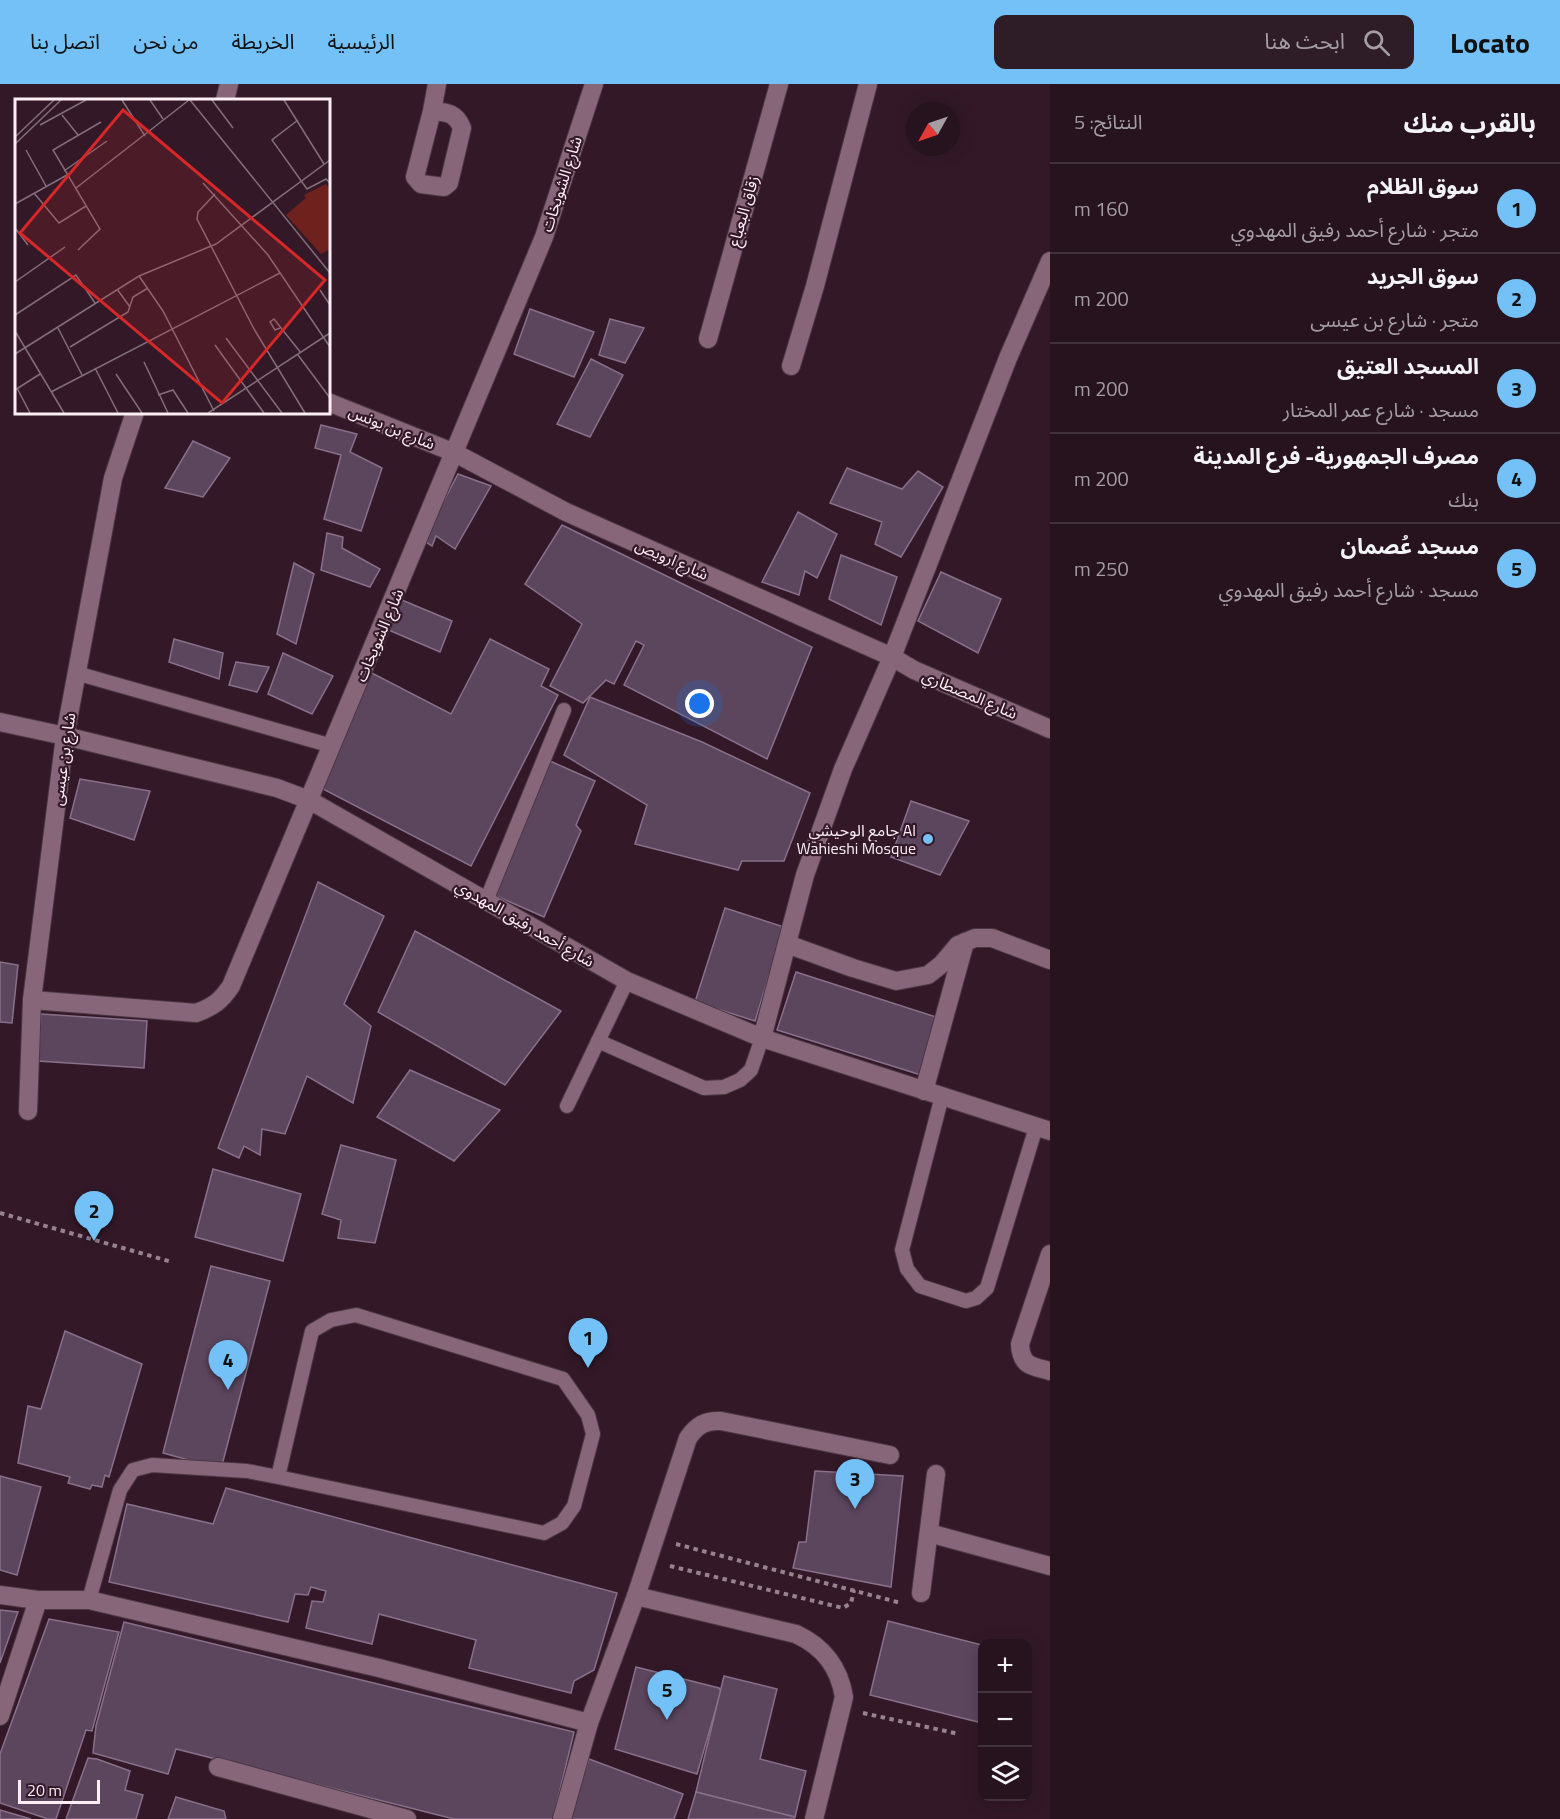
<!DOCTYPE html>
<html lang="ar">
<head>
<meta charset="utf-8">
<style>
	body { margin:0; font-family:"Titillium Web","Noto Sans Arabic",sans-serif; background:#2e1c27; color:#f1f3f6; direction:rtl }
	.controls { position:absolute; right:18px; bottom:18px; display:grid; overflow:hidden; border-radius:12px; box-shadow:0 3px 15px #0003 }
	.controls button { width:54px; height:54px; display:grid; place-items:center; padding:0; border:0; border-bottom:2px solid #42323c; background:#26131e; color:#f1f3f6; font:30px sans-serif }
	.compass { position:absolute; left:906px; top:18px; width:54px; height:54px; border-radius:50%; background:#26131e; box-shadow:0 3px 15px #0003; rotate:230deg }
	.scale { position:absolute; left:18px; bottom:15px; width:82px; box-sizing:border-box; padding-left:6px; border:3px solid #fdeef6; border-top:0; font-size:16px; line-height:21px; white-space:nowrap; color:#fdeef6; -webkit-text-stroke:4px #331928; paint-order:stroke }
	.you { position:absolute; left:700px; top:620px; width:21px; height:21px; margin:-15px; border:4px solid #fff; border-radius:50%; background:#1a73e8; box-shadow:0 0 0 9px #1a73e833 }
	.badge { display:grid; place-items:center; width:39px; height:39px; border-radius:50%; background:#73c1f6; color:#111; font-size:20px; font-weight:700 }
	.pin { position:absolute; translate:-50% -50px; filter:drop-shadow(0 2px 3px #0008) }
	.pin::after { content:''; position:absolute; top:32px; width:21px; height:18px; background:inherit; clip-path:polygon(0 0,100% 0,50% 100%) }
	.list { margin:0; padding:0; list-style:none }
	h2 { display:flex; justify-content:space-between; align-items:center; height:78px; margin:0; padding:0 24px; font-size:26px }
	h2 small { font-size:20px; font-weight:400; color:#a49ea4 }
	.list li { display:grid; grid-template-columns:39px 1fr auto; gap:18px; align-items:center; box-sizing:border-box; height:90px; padding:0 24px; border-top:2px solid #42323c }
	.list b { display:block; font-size:22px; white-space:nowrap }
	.list p { margin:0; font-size:20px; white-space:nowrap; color:#a49ea4 }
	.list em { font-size:20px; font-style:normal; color:#a49ea4 }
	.icon { flex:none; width:33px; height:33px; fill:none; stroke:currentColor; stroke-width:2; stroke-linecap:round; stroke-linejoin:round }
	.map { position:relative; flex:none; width:1050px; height:1735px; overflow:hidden; direction:ltr }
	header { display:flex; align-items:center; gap:36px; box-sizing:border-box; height:84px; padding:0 30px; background:#73c1f6; color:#111 }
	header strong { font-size:28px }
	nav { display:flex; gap:33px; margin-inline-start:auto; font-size:21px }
	.search { width:420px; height:54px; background:#2e1c27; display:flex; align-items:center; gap:15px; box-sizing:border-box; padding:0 21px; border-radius:12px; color:#a49ea4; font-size:22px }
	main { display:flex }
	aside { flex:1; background:#26131e }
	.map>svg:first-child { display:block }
	.building { fill:#5c465e; stroke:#88708a; stroke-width:1.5 }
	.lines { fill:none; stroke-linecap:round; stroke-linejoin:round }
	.service-casing { stroke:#4b3743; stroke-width:16 }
	.minor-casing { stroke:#4b3743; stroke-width:20 }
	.path { stroke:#97828e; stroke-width:4; stroke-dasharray:4.5 4.5; stroke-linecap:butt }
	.service { stroke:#866678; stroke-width:14 }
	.minor { stroke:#866678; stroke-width:18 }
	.poi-dot { fill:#73c1f6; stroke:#331928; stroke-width:2 }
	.labels { text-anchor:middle; stroke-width:4.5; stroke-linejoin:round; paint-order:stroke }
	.street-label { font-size:16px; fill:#fdeef6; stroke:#331928 }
	.poi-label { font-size:16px; fill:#fdeef6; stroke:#331928; text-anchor:end }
	.inset-road { fill:none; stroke:#846e7a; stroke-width:1.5 }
	.view { fill:#d62828; fill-opacity:0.15; stroke:#d62828; stroke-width:3 }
	.inset-edge { fill:none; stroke:#fdeef6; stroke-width:3 }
</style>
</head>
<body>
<header>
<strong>Locato</strong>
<div class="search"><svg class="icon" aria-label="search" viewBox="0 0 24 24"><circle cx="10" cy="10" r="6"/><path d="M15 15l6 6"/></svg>ابحث هنا</div>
<nav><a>الرئيسية</a><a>الخريطة</a><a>من نحن</a><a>اتصل بنا</a></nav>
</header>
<main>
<aside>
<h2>بالقرب منك<small>النتائج: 5</small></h2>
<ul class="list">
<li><span class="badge">1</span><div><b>سوق الظلام</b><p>متجر · شارع أحمد رفيق المهدوي</p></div><em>160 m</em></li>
<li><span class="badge">2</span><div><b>سوق الجريد</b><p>متجر · شارع بن عيسى</p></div><em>200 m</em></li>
<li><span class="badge">3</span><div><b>المسجد العتيق</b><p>مسجد · شارع عمر المختار</p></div><em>200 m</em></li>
<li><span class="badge">4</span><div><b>مصرف الجمهورية- فرع المدينة</b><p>بنك</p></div><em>200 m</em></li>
<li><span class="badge">5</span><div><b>مسجد عُصمان</b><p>مسجد · شارع أحمد رفيق المهدوي</p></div><em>250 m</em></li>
</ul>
</aside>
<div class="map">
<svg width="1050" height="1735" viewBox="0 0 1050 1735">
	<rect width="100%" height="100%" fill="#331928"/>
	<g class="building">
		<polygon points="530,225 594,248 574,293 514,270"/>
		<polygon points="610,235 644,244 625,279 599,271"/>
		<polygon points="591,275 623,291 590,353 557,340"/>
		<polygon points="321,341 357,350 350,368 382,384 361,447 324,435 341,371 315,364"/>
		<polygon points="193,357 230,374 203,413 165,404"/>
		<polygon points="847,384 902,405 918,387 943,403 901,473 875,460 882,438 830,419"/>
		<polygon points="458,390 491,402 455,465 436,452 432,462 423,456"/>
		<polygon points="798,428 837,450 817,494 805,487 799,511 762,498"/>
		<polygon points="562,441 812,563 767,675 624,601 644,561 636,557 614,600 606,596 583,619 550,602 582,540 525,500"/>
		<polygon points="327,449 343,453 342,464 380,485 370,503 321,486"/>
		<polygon points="841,471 897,493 881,541 829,515"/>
		<polygon points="294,479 314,490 296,560 277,550"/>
		<polygon points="941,488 1001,515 978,569 918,537"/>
		<polygon points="397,514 452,537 440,568 384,544"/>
		<polygon points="174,555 223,569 219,595 169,578"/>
		<polygon points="490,555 549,585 541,602 558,611 471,782 321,704 370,588 451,630"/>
		<polygon points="283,569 333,592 312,630 268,610"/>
		<polygon points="236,578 269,583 257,608 229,601"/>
		<polygon points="590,613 702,658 810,709 784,777 742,777 738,786 635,760 647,721 564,671"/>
		<polygon points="550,677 595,697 576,741 581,747 544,833 492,810"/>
		<polygon points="80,695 150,707 134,756 70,734"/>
		<polygon points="911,717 969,737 940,791 891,773"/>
		<polygon points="318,798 384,832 344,920 371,942 353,1019 307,992 285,1050 262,1045 260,1071 244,1062 239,1074 218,1064"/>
		<polygon points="725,824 784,843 755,937 695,918"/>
		<polygon points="415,847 561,927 505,1001 378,928"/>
		<polygon points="0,878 18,881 12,939 0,938"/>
		<polygon points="796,888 939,934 921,991 777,946"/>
		<polygon points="41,930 147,937 144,984 38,977"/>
		<polygon points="410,986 500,1026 454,1077 377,1033"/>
		<polygon points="341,1061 396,1076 375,1159 338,1154 341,1136 322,1130"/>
		<polygon points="213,1085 301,1110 283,1177 195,1153"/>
		<polygon points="211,1182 270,1197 221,1385 163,1369"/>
		<polygon points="65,1247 142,1280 109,1393 105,1391 102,1403 92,1401 90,1405 68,1399 70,1393 18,1379 28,1322 41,1325"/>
		<polygon points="815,1387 903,1392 891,1503 793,1484 799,1458 806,1458"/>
		<polygon points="0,1392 41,1403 17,1491 0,1486"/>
		<polygon points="226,1404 617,1509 594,1586 574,1597 571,1609 469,1584 476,1556 379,1530 372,1560 306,1544 312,1517 323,1518 326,1507 311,1503 308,1511 295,1510 288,1538 109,1498 127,1420 213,1440"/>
		<polygon points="0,1526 18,1528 0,1579"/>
		<polygon points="49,1535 119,1548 92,1647 86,1646 56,1735 48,1735 0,1719 0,1670"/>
		<polygon points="888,1537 982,1561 982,1639 870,1611"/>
		<polygon points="124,1538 574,1648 553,1735 454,1735 176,1665 168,1690 93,1669 96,1642"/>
		<polygon points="636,1583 719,1604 721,1607 697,1690 615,1665"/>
		<polygon points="724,1592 777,1605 760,1675 806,1687 795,1733 696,1708"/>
		<polygon points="88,1674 97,1675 130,1687 125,1706 143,1711 136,1735 66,1735"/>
		<polygon points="589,1675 683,1710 674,1735 567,1735"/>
		<polygon points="696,1708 795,1733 794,1735 688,1735"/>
		<polygon points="176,1713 224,1727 226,1735 168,1735"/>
		<polygon points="0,1726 31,1735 0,1735"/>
	</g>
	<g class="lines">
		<g class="service-casing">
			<g id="service">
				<polyline points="76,589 332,662"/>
				<polyline points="486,817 564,626"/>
				<polyline points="598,957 704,1004 724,1003 740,996 751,986 762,954"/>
				<polyline points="942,1012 902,1166 907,1185 920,1202 966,1217 976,1214 987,1204 1036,1043"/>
				<polyline points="567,1022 627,897"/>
				<polyline points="89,1516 120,1406 133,1386 152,1381 247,1387 278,1393 544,1449 562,1439 574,1422 593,1350 588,1331 563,1295 356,1231 331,1236 312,1247 278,1393"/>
			</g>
		</g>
		<g class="minor-casing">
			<g id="minor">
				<polyline points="225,16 229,0"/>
				<path d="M432 27C447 28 456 29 462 44L449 99 444 103 421 100 415 93 432 27 437 0"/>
				<polyline points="708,255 779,0"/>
				<polyline points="791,282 815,202 868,0"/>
				<polyline points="328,318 455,369 566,428 892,573 914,586 1050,645"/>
				<polyline points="0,638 65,652 277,704 309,716 627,897 762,954 1050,1047"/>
				<polyline points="787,860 853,884 896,897 928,891 942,880 958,861 975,854 992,854 1050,876"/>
				<path d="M32 916 196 929C213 923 221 917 231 902L544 153 594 0"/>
				<polyline points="762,954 805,791 843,685 892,573 1008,274 1050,177"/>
				<polyline points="924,1007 965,858"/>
				<polyline points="28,1027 32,916 65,652 113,394 135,328"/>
				<path d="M1050 1170 1020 1260C1021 1282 1031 1282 1050 1287"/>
				<polyline points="929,1449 1050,1482"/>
				<polyline points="921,1509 936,1390"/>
				<polyline points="0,1511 38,1516 89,1516 379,1584 589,1639"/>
				<path d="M636 1512 796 1550C824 1563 839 1583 844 1613L814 1735"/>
				<polyline points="0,1632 38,1516"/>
				<polyline points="218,1683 407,1735"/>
				<path d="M562 1735 589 1639 636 1512 688 1354C697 1341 706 1336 721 1337L890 1371"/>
			</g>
		</g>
		<g class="path">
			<polyline points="0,1129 172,1178"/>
			<polyline points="676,1460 901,1519"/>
			<polyline points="670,1482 843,1524 851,1519 854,1506"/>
			<polyline points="863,1629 959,1650"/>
		</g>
		<use href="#service" class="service"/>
		<use href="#minor" class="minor"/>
	</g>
	<circle class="poi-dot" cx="928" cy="755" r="6"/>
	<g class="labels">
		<g class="street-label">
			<text transform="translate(561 100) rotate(-72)" y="6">شارع الشويخات</text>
			<text transform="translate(743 127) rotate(-74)" y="6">زقاق البعباع</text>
			<text transform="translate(392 343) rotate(22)" y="6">شارع بن يونس</text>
			<text transform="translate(672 475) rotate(24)" y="6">شارع ارويص</text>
			<text transform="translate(379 551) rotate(-67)" y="6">شارع الشويخات</text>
			<text transform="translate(970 610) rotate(23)" y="6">شارع المصطاري</text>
			<text transform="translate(63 675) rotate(-82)" y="6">شارع بن عيسى</text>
			<text transform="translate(525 839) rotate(30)" y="6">شارع أحمد رفيق المهدوي</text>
		</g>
		<g class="poi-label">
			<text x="916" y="752">جامع الوحيشي Al<tspan x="916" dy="18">Wahieshi Mosque</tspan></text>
		</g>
	</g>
	<g transform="translate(15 15)">
		<rect width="315" height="315" fill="#331928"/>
		<path d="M311 85 315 91V150L306 155 271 116 291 99 289 96Z" fill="#6f211e"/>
		<path class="inset-road" d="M107 1 130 37M135 1 148 20M175 1 315 174M197 1 218 29M269 1 309 65M47 16 63 36M283 21 257 41 292 90 311 80 315 84M25 26 71 1M0 38 39 1M0 45 46 1M11 51 31 87M49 72 92 42M188 84 253 156 315 248M61 89 174 1M19 94 44 124 71 107M200 95 183 113 182 120 239 230 290 314M0 105 52 76M0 129 13 146M63 151 85 130 38 51 86 23M124 177 148 212 199 312M0 183 50 148M102 190 115 208M305 191 315 206M0 216 61 176 80 204M43 229 67 276M265 229 260 231 255 223 259 220 286 254M0 232 49 314M211 239 267 314M200 246 249 314M55 248 113 213 118 198 133 189M0 255 124 177 201 145 315 61M283 256 315 299M129 263 153 314M80 269 103 314M101 275 127 314M2 289 15 314M0 291 25 275M36 293 265 174M143 296 158 291 173 314M193 314 315 234"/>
		<path class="view" d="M108 11 310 181 207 304 5 134Z"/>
		<rect width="315" height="315" class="inset-edge"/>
	</g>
</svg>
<div class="controls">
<button>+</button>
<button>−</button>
<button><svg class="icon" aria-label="layers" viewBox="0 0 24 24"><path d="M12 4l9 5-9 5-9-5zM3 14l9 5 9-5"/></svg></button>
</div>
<svg class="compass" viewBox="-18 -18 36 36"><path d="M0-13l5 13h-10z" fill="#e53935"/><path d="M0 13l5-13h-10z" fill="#a49ea4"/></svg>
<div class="scale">20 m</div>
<div class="you"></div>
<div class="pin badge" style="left:588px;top:1284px">1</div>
<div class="pin badge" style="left:94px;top:1157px">2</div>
<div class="pin badge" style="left:855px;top:1425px">3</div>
<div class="pin badge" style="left:228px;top:1306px">4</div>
<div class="pin badge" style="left:667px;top:1636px">5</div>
</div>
</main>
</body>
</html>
